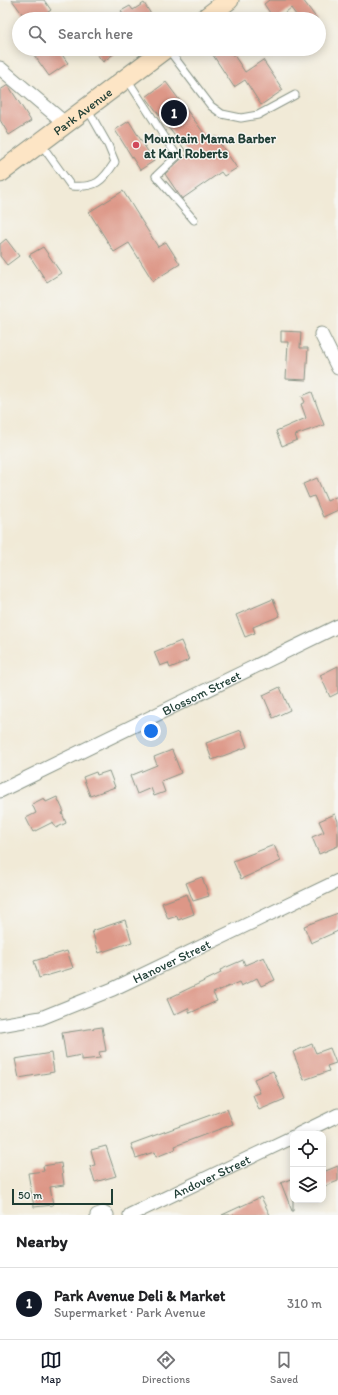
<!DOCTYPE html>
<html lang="en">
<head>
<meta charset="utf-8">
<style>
	body { margin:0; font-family:Itim,sans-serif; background:#f6f6f6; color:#202124 }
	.controls { position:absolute; right:12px; bottom:12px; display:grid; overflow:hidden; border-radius:8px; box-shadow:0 2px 10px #0003 }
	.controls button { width:36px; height:36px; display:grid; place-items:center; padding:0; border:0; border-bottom:1px solid #e0e0e0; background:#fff; color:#202124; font:20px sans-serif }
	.scale { position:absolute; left:12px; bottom:10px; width:101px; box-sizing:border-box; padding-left:4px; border:2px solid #1f3d34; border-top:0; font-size:11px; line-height:14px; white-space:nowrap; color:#1f3d34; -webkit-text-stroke:3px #f6f6f2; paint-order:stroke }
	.you { position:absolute; left:151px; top:731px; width:14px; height:14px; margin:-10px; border:3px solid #fff; border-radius:50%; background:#1a73e8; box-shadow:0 0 0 6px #1a73e833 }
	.badge { display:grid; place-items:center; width:26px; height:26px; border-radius:50%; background:#111827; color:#fff; font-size:13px; font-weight:700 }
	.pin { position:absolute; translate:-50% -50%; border:2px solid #fff; box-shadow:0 1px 4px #0006 }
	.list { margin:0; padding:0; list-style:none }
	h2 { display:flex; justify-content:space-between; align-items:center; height:52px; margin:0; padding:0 16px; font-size:17px }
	h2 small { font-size:13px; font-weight:400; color:#757577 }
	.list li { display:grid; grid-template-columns:26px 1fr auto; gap:12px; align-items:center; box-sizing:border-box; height:72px; padding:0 16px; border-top:1px solid #e0e0e0 }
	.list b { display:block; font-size:15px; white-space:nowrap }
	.list p { margin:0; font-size:13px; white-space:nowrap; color:#757577 }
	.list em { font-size:13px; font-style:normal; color:#757577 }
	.icon { flex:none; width:22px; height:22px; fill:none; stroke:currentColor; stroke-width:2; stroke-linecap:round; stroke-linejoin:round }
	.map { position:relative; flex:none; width:338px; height:1215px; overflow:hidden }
	.search { position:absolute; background:#fff; box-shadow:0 2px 10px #0003; left:12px; right:12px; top:12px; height:44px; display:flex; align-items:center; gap:10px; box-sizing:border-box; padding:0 14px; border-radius:22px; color:#757577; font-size:15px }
	.sheet { height:124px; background:#fff }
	nav { display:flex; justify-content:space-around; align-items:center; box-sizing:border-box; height:56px; border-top:1px solid #e0e0e0; background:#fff; font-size:11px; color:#757577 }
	nav a { display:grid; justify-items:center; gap:2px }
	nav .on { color:#111827 }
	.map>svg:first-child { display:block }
	.building { fill:#dd9787 }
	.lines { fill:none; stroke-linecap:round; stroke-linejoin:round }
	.lane-casing { stroke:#889486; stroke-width:9 }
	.street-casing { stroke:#889486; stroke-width:15 }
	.secondary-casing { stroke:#889486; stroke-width:21 }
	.lane { stroke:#fff; stroke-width:7 }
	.street { stroke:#fff; stroke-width:13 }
	.secondary { stroke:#fde5c5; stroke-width:19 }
	.poi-dot { fill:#d1495b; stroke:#f6f6f2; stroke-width:1.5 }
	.labels { text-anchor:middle; stroke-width:3; stroke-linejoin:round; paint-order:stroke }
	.street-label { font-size:13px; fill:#1f3d34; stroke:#f6f6f2 }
	.poi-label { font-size:13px; font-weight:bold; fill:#1f3d34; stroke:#f6f6f2; text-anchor:start }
</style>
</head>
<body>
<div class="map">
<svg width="338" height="1215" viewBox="0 0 338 1215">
	<rect width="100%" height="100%" fill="#f6f6f2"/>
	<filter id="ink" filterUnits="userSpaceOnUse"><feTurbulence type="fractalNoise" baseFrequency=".025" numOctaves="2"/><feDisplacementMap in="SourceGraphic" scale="8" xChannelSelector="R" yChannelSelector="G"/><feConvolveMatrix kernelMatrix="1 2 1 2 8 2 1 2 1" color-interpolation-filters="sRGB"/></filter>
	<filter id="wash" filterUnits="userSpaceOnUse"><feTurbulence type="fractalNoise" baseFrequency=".012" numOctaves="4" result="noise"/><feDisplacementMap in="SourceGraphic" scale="16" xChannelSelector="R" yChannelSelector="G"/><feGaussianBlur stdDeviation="0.9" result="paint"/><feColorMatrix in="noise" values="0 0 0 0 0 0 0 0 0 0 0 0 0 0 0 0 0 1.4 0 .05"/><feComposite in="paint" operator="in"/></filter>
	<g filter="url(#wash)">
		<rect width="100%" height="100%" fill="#f1ead7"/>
		<g id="blocks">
			<g class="building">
				<polygon points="12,0 44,0 51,10 39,19 26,19"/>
				<polygon points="269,0 303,0 317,19 299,19 291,8 277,19 274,19 264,4"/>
				<polygon points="144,3 154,19 118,19 124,16 121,11 130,6 133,10"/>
				<polygon points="42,49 58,49 68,63 49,76 34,55"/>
				<polygon points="93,49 120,49 103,62"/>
				<polygon points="209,49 230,49 245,72 263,60 283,90 261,105 245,80 234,87"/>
				<polygon points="166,82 209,140 215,136 237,168 224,176 221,172 182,199 165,174 180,160 188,154 146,97"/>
				<polygon points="8,85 31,121 9,135 0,120 0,90"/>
				<polygon points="129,121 154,161 140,170 115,130"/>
				<polygon points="123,191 158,247 166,242 180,264 153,281 129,243 114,252 89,212"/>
				<polygon points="6,239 19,256 7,265 0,256 0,244"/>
				<polygon points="43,247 61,273 47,282 29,255"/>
				<polygon points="281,331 301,332 300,348 308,348 306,380 286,379 288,342 281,342"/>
				<polygon points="312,392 324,425 295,435 297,440 282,446 276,431 306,418 301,404 305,402 302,396"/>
				<polygon points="317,478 327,501 338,496 338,510 323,517 314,496 309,498 303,484"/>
				<polygon points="273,599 280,616 253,627 255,633 245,637 236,615"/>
				<polygon points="181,641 189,660 170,668 168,663 160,666 154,652"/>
				<polygon points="338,666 338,693 330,697 320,675"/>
				<polygon points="280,687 290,710 273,718 263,695"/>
				<polygon points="241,730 247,747 212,760 206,743"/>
				<polygon points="172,750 181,773 161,781 165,792 154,796 151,788 137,794 130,776 157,765 154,757"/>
				<polygon points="109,771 115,787 90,796 83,777 96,772 97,775"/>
				<polygon points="57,797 64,812 62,813 66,823 56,828 53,822 33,832 26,818 36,813 32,804 44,798 46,802"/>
				<polygon points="335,814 338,821 338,846 319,854 312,837 324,832 319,821"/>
				<polygon points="274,845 281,861 241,879 233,861"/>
				<polygon points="202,877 209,896 193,901 186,883"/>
				<polygon points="187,894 194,914 178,920 177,916 168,919 162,903"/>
				<polygon points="338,913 338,931 311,943 304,926"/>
				<polygon points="125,920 132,942 99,953 92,931"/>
				<polygon points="67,951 73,968 39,978 34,961"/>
				<polygon points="264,957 275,980 261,986 257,978 241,986 239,982 213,993 217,1001 190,1013 188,1008 174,1015 167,999 221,973 220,970 243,960 245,965"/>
				<polygon points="102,1027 106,1051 99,1052 100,1058 81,1060 81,1055 66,1058 62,1033"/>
				<polygon points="312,1044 316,1053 330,1048 336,1063 327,1066 329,1071 304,1080 293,1052"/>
				<polygon points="51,1053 54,1072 19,1078 15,1059"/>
				<polygon points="273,1071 285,1099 259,1110 253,1095 260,1093 254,1079"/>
				<polygon points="227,1109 233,1124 175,1146 176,1149 156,1157 154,1152 136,1158 131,1144"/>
				<polygon points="106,1146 116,1176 95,1182 90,1166 95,1165 91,1150"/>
				<polygon points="61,1163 64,1185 50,1187 53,1205 34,1207 28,1173 44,1171 43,1166"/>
				<polygon points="338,1166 338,1181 323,1187 323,1172"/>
				<polygon points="293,1178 293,1211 292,1211 281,1183"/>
				<polygon points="261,1197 270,1215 222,1215"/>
			</g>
		</g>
	</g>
	<g filter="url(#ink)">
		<use href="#blocks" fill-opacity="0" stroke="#889486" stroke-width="1"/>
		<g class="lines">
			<g class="lane-casing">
				<g id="lane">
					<polyline points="168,49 211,106 222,114 241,118 258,115 295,95"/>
					<polyline points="127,79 177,156 156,176 194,220"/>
					<path d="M41 144 71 186C96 188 102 182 115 162L108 145 87 108"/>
				</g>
			</g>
			<g class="street-casing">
				<g id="street">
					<polyline points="0,68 66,124"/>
					<polyline points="321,334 338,368"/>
					<path id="s1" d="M0 791 338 626"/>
					<path id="s2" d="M0 1025 41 1018 113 989 338 881"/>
					<polyline points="299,1134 338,1115"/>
					<polyline points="97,1215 103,1213 107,1215"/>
					<path id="s3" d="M130 1215 293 1137"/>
				</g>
			</g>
			<g class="secondary-casing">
				<g id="secondary">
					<polyline points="204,19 229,0"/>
					<path id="s4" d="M0 173 165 49"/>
				</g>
			</g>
			<use href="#lane" class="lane"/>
			<use href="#street" class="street"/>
			<use href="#secondary" class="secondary"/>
		</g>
	</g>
	<circle class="poi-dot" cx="136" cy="145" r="4"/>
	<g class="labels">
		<g class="street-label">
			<text dy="5" stroke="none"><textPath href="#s4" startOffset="103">Park Avenue</textPath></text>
			<text dy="5" stroke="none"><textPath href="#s1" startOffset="224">Blossom Street</textPath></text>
			<text dy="5" stroke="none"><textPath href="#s2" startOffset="184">Hanover Street</textPath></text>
			<text dy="5" stroke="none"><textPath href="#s3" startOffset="90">Andover Street</textPath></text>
		</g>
		<g class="poi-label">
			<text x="144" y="143">Mountain Mama Barber<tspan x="144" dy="15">at Karl Roberts</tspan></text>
		</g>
	</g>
</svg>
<div class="controls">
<button><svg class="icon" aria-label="locate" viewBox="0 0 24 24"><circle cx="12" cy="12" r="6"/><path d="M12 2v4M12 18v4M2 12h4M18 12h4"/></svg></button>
<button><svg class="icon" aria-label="layers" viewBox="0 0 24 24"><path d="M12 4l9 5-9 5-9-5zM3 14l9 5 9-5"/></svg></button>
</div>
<div class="scale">50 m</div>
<div class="you"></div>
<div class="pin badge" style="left:174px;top:113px">1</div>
<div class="search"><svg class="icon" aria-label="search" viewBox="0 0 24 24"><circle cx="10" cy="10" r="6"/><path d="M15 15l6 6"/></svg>Search here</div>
</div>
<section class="sheet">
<h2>Nearby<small></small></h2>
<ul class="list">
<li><span class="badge">1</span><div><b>Park Avenue Deli &amp; Market</b><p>Supermarket · Park Avenue</p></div><em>310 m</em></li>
</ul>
</section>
<nav>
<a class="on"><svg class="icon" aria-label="map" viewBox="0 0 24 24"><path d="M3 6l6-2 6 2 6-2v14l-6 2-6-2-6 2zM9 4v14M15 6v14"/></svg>Map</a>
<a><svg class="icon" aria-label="directions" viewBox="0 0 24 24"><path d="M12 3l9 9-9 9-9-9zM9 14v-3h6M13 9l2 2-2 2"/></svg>Directions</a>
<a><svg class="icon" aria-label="saved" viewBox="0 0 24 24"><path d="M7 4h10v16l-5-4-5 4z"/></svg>Saved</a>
</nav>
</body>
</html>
